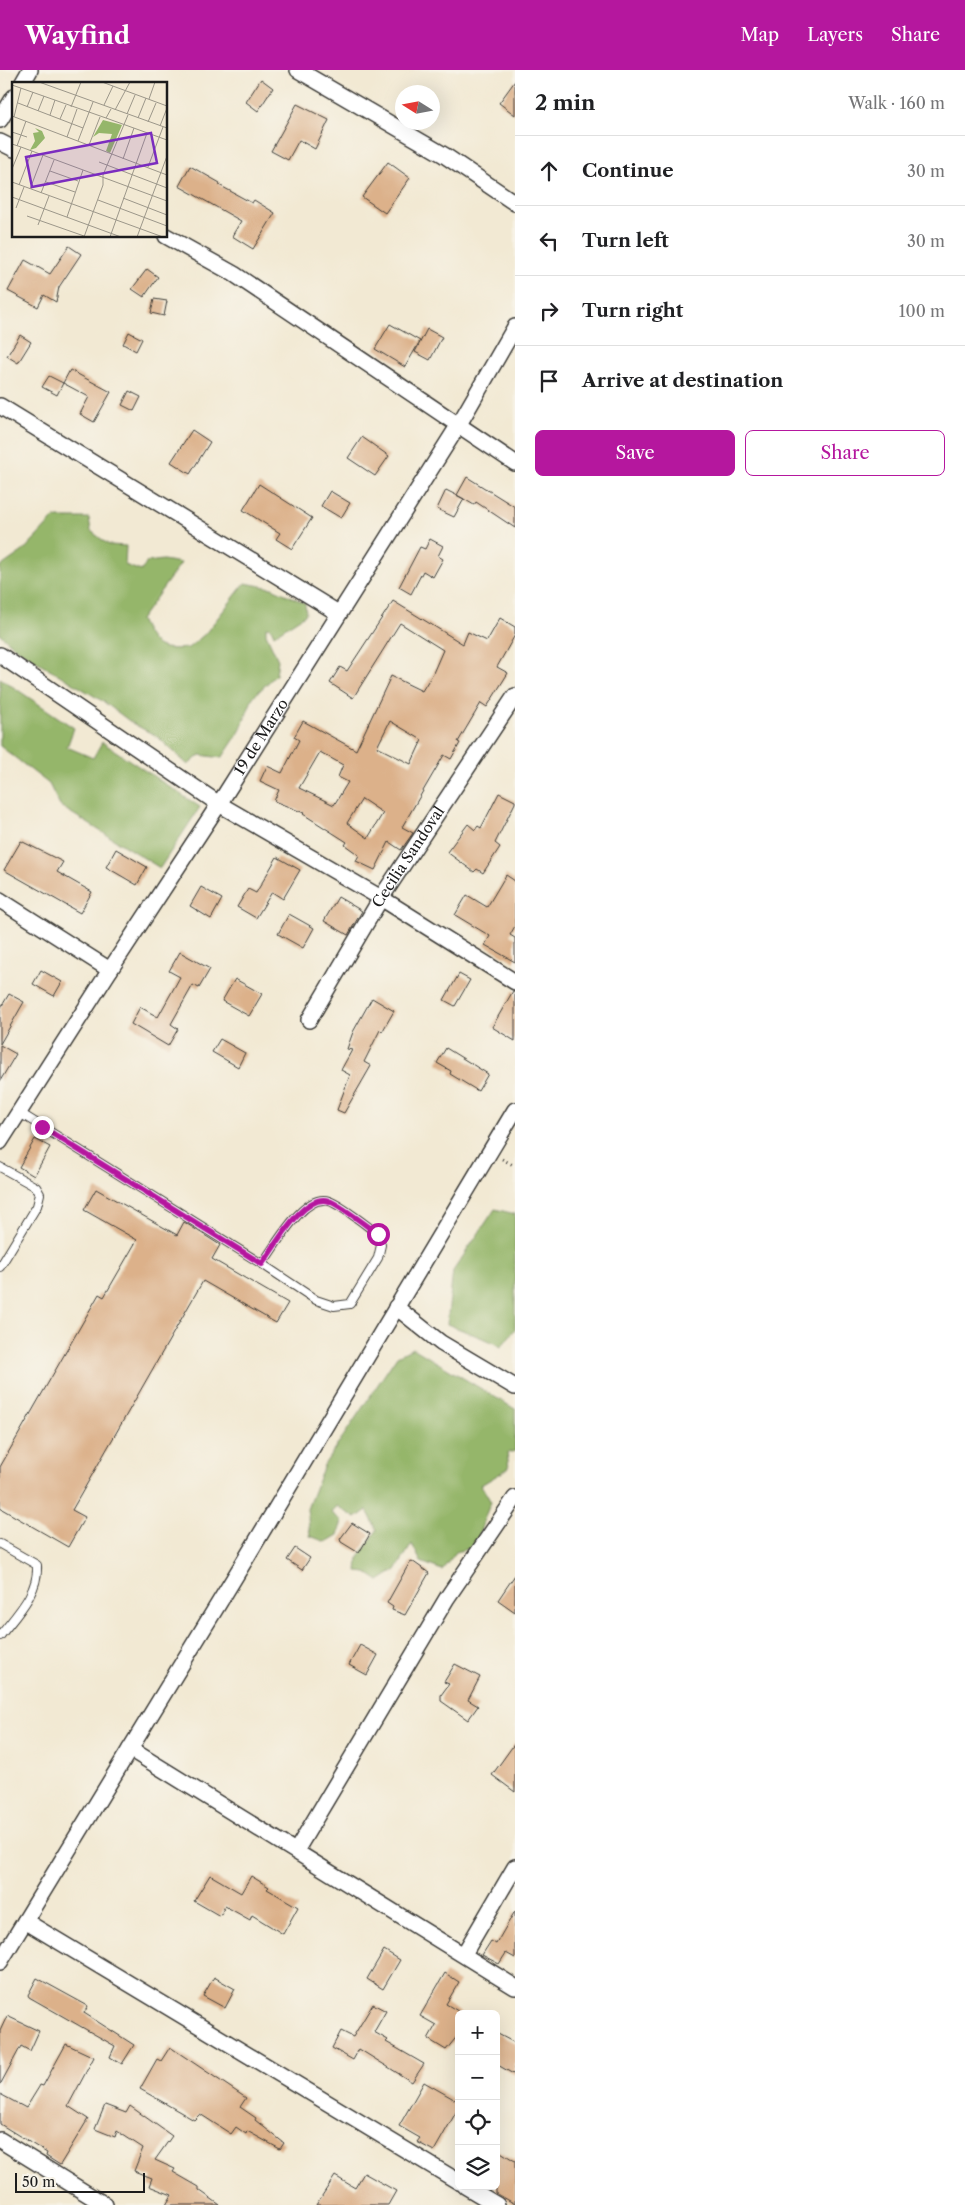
<!DOCTYPE html>
<html lang="en">
<head>
<meta charset="utf-8">
<style>
	body { margin:0; font-family:"Libre Caslon Text",serif; background:#f6f6f6; color:#202124 }
	.controls { position:absolute; right:15px; bottom:15px; display:grid; overflow:hidden; border-radius:8px; box-shadow:0 5px 20px #0002 }
	.controls button { width:45px; height:45px; display:grid; place-items:center; padding:0; border:0; border-bottom:1px solid #e0e0e0; background:#fff; color:#202124; font:25px sans-serif }
	.compass { position:absolute; left:395px; top:15px; width:45px; height:45px; border-radius:50%; background:#fff; box-shadow:0 5px 20px #0002; rotate:281deg }
	.scale { position:absolute; left:15px; bottom:12px; width:130px; box-sizing:border-box; padding-left:5px; border:2px solid #1c1c1c; border-top:0; font-size:14px; line-height:18px; white-space:nowrap; color:#1c1c1c; -webkit-text-stroke:4px #f7f3e8; paint-order:stroke }
	.stop { position:absolute; width:15px; height:15px; margin:-11px; border:4px solid #b5179e; border-radius:50%; background:#fff }
	.stop.end { background:#b5179e; border-color:#fff; box-shadow:0 1px 5px #0008 }
	.list { margin:0; padding:0; list-style:none }
	h2 { display:flex; justify-content:space-between; align-items:center; height:65px; margin:0; padding:0 20px; font-size:21px }
	h2 small { font-size:16px; font-weight:400; color:#757577 }
	.list li { display:grid; grid-template-columns:32px 1fr auto; gap:15px; align-items:center; box-sizing:border-box; height:70px; padding:0 20px; border-top:1px solid #e0e0e0 }
	.list b { display:block; font-size:19px; white-space:nowrap }
	.list em { font-size:16px; font-style:normal; color:#757577 }
	.actions { display:flex; gap:10px; padding:15px 20px }
	.actions a { flex:1; padding:11px 0; border:1px solid #b5179e; border-radius:8px; text-align:center; font-size:18px; color:#b5179e }
	.actions .main { background:#b5179e; color:#fff }
	.icon { flex:none; width:28px; height:28px; fill:none; stroke:currentColor; stroke-width:2; stroke-linecap:round; stroke-linejoin:round }
	.map { position:relative; flex:none; width:515px; height:2135px; overflow:hidden }
	header { display:flex; align-items:center; gap:30px; box-sizing:border-box; height:70px; padding:0 25px; background:#b5179e; color:#fff }
	header strong { font-size:24px }
	nav { display:flex; gap:28px; margin-inline-start:auto; font-size:18px }
	main { display:flex }
	aside { flex:1; background:#fff }
	.map>svg:first-child { display:block }
	.forest { fill:#95b66a; stroke:#586943 }
	.building { fill:#dcb18a; fill-rule:evenodd }
	.lines { fill:none; stroke-linecap:round; stroke-linejoin:round }
	.lane-casing { stroke:#3c3b37; stroke-width:10 }
	.street-casing { stroke:#3c3b37; stroke-width:18 }
	.path { stroke:#3c3b37; stroke-width:3; stroke-dasharray:1 4; stroke-linecap:butt }
	.lane { stroke:#fff; stroke-width:8 }
	.street { stroke:#fff; stroke-width:15 }
	.route { stroke:#b5179e; stroke-width:6 }
	.labels { text-anchor:middle; stroke-width:5; stroke-linejoin:round; paint-order:stroke }
	.street-label { font-size:15px; fill:#1c1c1c; stroke:#f7f3e8 }
	.inset-road { fill:none; stroke:#9c978a; stroke-width:1 }
	.view { fill:#7b2cbf; fill-opacity:0.15; stroke:#7b2cbf; stroke-width:2.5 }
	.inset-edge { fill:none; stroke:#1c1c1c; stroke-width:2.5 }
</style>
</head>
<body>
<header>
<strong>Wayfind</strong>
<nav><a>Map</a><a>Layers</a><a>Share</a></nav>
</header>
<main>
<div class="map">
<svg width="515" height="2135" viewBox="0 0 515 2135">
	<rect width="100%" height="100%" fill="#f7f3e8"/>
	<filter id="ink" filterUnits="userSpaceOnUse"><feTurbulence type="fractalNoise" baseFrequency=".02" numOctaves="2"/><feDisplacementMap in="SourceGraphic" scale="10" xChannelSelector="R" yChannelSelector="G"/><feConvolveMatrix kernelMatrix="1 2 1 2 8 2 1 2 1" color-interpolation-filters="sRGB"/></filter>
	<filter id="wash" filterUnits="userSpaceOnUse"><feTurbulence type="fractalNoise" baseFrequency=".0096" numOctaves="4" result="noise"/><feDisplacementMap in="SourceGraphic" scale="20" xChannelSelector="R" yChannelSelector="G"/><feGaussianBlur stdDeviation="1.12" result="paint"/><feColorMatrix in="noise" values="0 0 0 0 0 0 0 0 0 0 0 0 0 0 0 0 0 1.4 0 .05"/><feComposite in="paint" operator="in"/></filter>
	<g filter="url(#wash)">
		<rect width="100%" height="100%" fill="#f2e9d3"/>
		<g class="forest">
			<path d="M54 448H89L91 461 109 475 126 476 125 495 141 501 147 492 163 490 181 493 140 550C153 576 157 581 188 578L205 564 245 513 272 518 305 533 306 544 274 565 271 558 266 557V564L278 590 276 605 253 627 240 661 222 688 200 685 188 695 158 667 132 653 104 632 18 580 0 564V497L23 481Z"/>
			<polygon points="0,608 74,658 67,677 93,688 102,672 200,737 160,798 60,736 49,714 0,676"/>
			<polygon points="495,1139 515,1144 515,1259 501,1277 495,1273 447,1254 453,1201"/>
			<path d="M413 1278 515 1339V1381L507 1383 509 1398 481 1415 491 1432C484 1447 481 1461 475 1477L456 1482 442 1500 421 1492 412 1474 396 1500 379 1511 367 1503 357 1502 358 1489 377 1460 367 1440 356 1448 337 1436 332 1443 342 1451 338 1465 326 1472 310 1466 307 1439 324 1395 397 1286Z"/>
		</g>
		<g id="blocks">
			<g class="building">
				<polygon points="261,9 273,18 258,41 246,32"/>
				<polygon points="515,11 515,45 499,33"/>
				<polygon points="297,34 329,50 315,79 299,70 288,90 271,81"/>
				<polygon points="388,92 410,108 385,143 362,127"/>
				<polygon points="190,96 220,113 219,115 252,133 254,130 275,143 253,179 232,166 241,151 179,116"/>
				<polygon points="69,176 81,184 59,217 56,232 44,225 38,237 8,221 25,190 50,204"/>
				<polygon points="147,199 158,207 144,227 132,219"/>
				<polygon points="154,229 167,231 164,246 151,243"/>
				<polygon points="390,254 420,271 405,297 375,279"/>
				<polygon points="427,259 442,267 430,290 415,282"/>
				<polygon points="129,262 142,269 136,281 123,274"/>
				<polygon points="20,265 31,272 18,293 7,286"/>
				<polygon points="70,300 111,322 94,352 80,344 89,327 63,313"/>
				<polygon points="49,306 63,313 57,325 42,317"/>
				<polygon points="129,321 141,327 134,341 122,335"/>
				<polygon points="192,360 210,372 190,404 171,392"/>
				<polygon points="362,367 389,386 375,406 348,388"/>
				<polygon points="467,407 515,437 515,458 476,432 474,435 457,425"/>
				<polygon points="259,414 312,448 292,479 276,469 280,463 243,440"/>
				<polygon points="446,420 464,429 454,447 437,439"/>
				<polygon points="330,421 350,433 341,448 321,436"/>
				<polygon points="430,469 443,476 438,486 443,489 433,507 423,501 411,524 399,517 420,477 425,479"/>
				<path d="M393 531 463 574 468 562 487 571 500 548 515 557V565L497 597 508 603 487 637 481 633 458 672 460 673 451 689 444 685 402 757 413 763 401 780 389 772 375 800 356 791 359 785 345 775 347 772 303 744 304 743 274 731 279 720 260 711 267 696 282 703 299 670 294 667 303 651 356 680 391 606 422 621 433 603 443 580 400 553 353 628 330 613 340 597 347 601ZM390 651 422 670 411 694 377 677ZM320 682 343 695 338 707 348 712 334 735 299 718ZM362 729 383 743 368 768 347 753Z"/>
				<polygon points="499,723 515,731 515,733 495,773 500,777 483,803 477,799 474,802 447,782 468,754 475,760 478,756 481,758"/>
				<polygon points="21,771 63,792 57,802 92,822 80,843 4,800"/>
				<polygon points="116,779 147,797 137,815 106,797"/>
				<polygon points="277,787 300,800 283,829 272,822 256,848 237,837 248,819 256,823"/>
				<polygon points="506,805 515,811 515,856 510,865 515,868 515,892 485,875 490,866 455,845 467,825 487,837"/>
				<polygon points="201,817 222,829 211,849 190,836"/>
				<polygon points="338,827 362,841 348,865 324,851"/>
				<polygon points="289,844 314,858 303,878 278,864"/>
				<polygon points="180,882 210,899 199,918 193,915 171,954 178,959 168,976 131,954 140,937 158,947 180,907 169,901"/>
				<polygon points="41,900 62,912 54,926 33,914"/>
				<polygon points="459,904 470,910 455,936 444,930"/>
				<polygon points="235,909 262,924 249,946 222,931"/>
				<polygon points="513,921 515,921 515,971 492,957"/>
				<polygon points="9,924 24,932 0,974 0,939"/>
				<polygon points="372,928 394,941 382,962 380,960 364,992 371,996 344,1043 337,1040 350,1005 341,1000 352,980 347,979 353,962"/>
				<polygon points="220,969 245,983 238,997 212,982"/>
				<polygon points="0,975 16,984 0,1011"/>
				<polygon points="446,978 488,1004 478,1021 450,1004 451,1001 437,993"/>
				<polygon points="35,1069 50,1077 34,1106 19,1097"/>
				<polygon points="96,1119 177,1165 184,1152 220,1175 212,1189 288,1233 276,1253 203,1211 72,1440 85,1447 68,1477 0,1438 0,1397 99,1224 104,1227 137,1170 84,1140"/>
				<polygon points="352,1453 370,1464 359,1483 341,1472 340,1469"/>
				<polygon points="295,1478 310,1488 302,1500 287,1490"/>
				<polygon points="412,1491 429,1503 405,1545 392,1540 393,1537 387,1533 410,1492"/>
				<polygon points="515,1505 515,1542 498,1530"/>
				<polygon points="360,1575 378,1585 367,1605 349,1595"/>
				<polygon points="455,1594 480,1607 468,1630 478,1636 468,1650 441,1631 441,1625 449,1614 444,1612"/>
				<polygon points="515,1673 515,1722 492,1705"/>
				<polygon points="210,1805 241,1823 251,1806 269,1817 267,1819 298,1837 283,1864 252,1845 250,1850 225,1836 220,1846 194,1831"/>
				<polygon points="515,1841 515,1888 506,1883 499,1894 482,1885 491,1871 496,1874"/>
				<polygon points="384,1880 400,1890 383,1919 367,1909"/>
				<polygon points="445,1903 459,1912 446,1934 463,1944 459,1944 459,1964 446,1980 428,1969 436,1955 420,1946"/>
				<polygon points="214,1907 235,1919 225,1938 203,1926"/>
				<polygon points="37,1908 88,1936 84,1943 134,1975 122,1994 110,1987 115,1976 29,1927 28,1925"/>
				<polygon points="373,1934 386,1941 374,1962 388,1970 386,1972 424,1994 412,2012 359,1979 353,1990 332,1978 341,1961 353,1967"/>
				<polygon points="7,1946 39,1961 30,1981 21,1976 0,2015 0,1961"/>
				<polygon points="496,1963 515,1973 515,2005 496,1994"/>
				<polygon points="66,1974 94,1987 68,2036 88,2049 60,2095 46,2086 47,2083 0,2054 0,2024 26,2038 39,2017 40,2015 43,2016"/>
				<polygon points="170,1977 246,2028 240,2037 256,2048 255,2050 284,2073 280,2079 247,2061 246,2064 236,2057 231,2064 200,2044 194,2050 140,2019 157,1989 161,1991"/>
				<polygon points="424,2012 459,2032 459,2037 434,2081 417,2072 420,2068 399,2056"/>
				<polygon points="105,2035 126,2043 130,2036 172,2066 155,2090 175,2099 173,2102 199,2117 199,2120 220,2135 166,2135 172,2125 149,2116 152,2108 134,2101 143,2078 117,2061 115,2067 95,2059"/>
				<polygon points="496,2079 515,2091 515,2134 496,2123"/>
				<polygon points="364,2103 396,2121 388,2135 316,2135 335,2106 355,2118"/>
			</g>
		</g>
	</g>
	<g filter="url(#ink)">
		<use href="#blocks" fill-opacity="0" stroke="#3c3b37" stroke-width="1"/>
		<g class="lines">
			<g class="lane-casing">
				<g id="lane">
					<path d="M20 1043 262 1194 316 1230 334 1236 350 1234 378 1188 381 1175 378 1164C367 1156 340 1134 329 1131 304 1122 275 1177 262 1194"/>
					<polyline points="0,1097 36,1117 40,1124 37,1136 0,1197"/>
					<path d="M0 1474 37 1495C39 1523 16 1545 0 1566"/>
				</g>
			</g>
			<g class="street-casing">
				<g id="street">
					<polyline points="298,0 444,85 515,133"/>
					<polyline points="22,14 30,0"/>
					<polyline points="0,50 14,27"/>
					<polyline points="0,72 14,79"/>
					<polyline points="166,166 234,204 515,393"/>
					<polyline points="0,336 338,543"/>
					<polyline points="0,585 219,734 381,828 515,912"/>
					<polyline points="0,830 110,900"/>
					<path id="s1" d="M309 950 381 828 515 626"/>
					<path id="s2" d="M0 1072 110 900 219 734 458 356 515 257"/>
					<polyline points="396,1237 441,1273 515,1317"/>
					<polyline points="130,1679 515,1917"/>
					<polyline points="296,1781 447,1528 515,1428"/>
					<polyline points="25,1851 459,2112"/>
					<polyline points="464,1884 515,1797"/>
					<polyline points="0,1892 233,1510 515,1040"/>
					<polyline points="0,2070 105,2135"/>
					<polyline points="465,2116 497,2135"/>
				</g>
			</g>
			<polyline class="path" points="502,1089 515,1096"/>
			<use href="#lane" class="lane"/>
			<use href="#street" class="street"/>
		</g>
	</g>
	<g class="lines" filter="url(#ink)">
		<path class="route" d="M42 1057 262 1194C275 1177 304 1122 329 1131 339 1134 367 1156 378 1164"/>
	</g>
	<g class="labels">
		<g class="street-label">
			<text dy="5" stroke="none"><textPath href="#s2" startOffset="482">19 de Marzo</textPath></text>
			<text dy="5" stroke="none"><textPath href="#s1" startOffset="191">Cecilia Sandoval</textPath></text>
		</g>
	</g>
	<g transform="translate(12 12)">
		<rect width="155" height="155" fill="#f2e9d3"/>
		<path d="M91 38 110 43 98 71 94 69 100 52 87 51 81 55ZM23 46 30 49 33 56 24 66 18 68 23 59 21 51 27 50Z" fill="#95b66a"/>
		<path class="inset-road" d="M27 0 155 46M90 0 155 24M0 3 94 36 99 27M137 17 143 0M6 21 71 46M92 23 101 4M15 25 21 10M59 25 69 0M103 28 118 0M26 29 32 14M115 32 123 13M38 33 43 18M0 34 155 93M2 35 9 6M94 36 155 58M126 36 134 16M48 37 54 23M136 40 144 21M148 44 155 26M0 50 15 55M55 55 65 27M66 59 81 20M0 62 9 65 0 87M77 63 88 35M5 64 14 39M9 65 155 119M111 77 122 46M87 80 155 106M136 85 151 45M38 89 66 99M0 100 151 155M34 100 63 110M7 103 20 69M18 107 31 73M29 111 42 78M0 115 109 155M111 116 155 133M86 118 155 144M4 126 12 105M15 134 72 154M55 135 71 88M26 143 37 114M72 155 91 103V93L116 33M98 155 135 51M125 155 155 74"/>
		<path class="view" d="M139 51 145 81 20 105 14 75Z"/>
		<rect width="155" height="155" class="inset-edge"/>
	</g>
</svg>
<div class="controls">
<button>+</button>
<button>−</button>
<button><svg class="icon" aria-label="locate" viewBox="0 0 24 24"><circle cx="12" cy="12" r="6"/><path d="M12 2v4M12 18v4M2 12h4M18 12h4"/></svg></button>
<button><svg class="icon" aria-label="layers" viewBox="0 0 24 24"><path d="M12 4l9 5-9 5-9-5zM3 14l9 5 9-5"/></svg></button>
</div>
<svg class="compass" viewBox="-18 -18 36 36"><path d="M0-13l5 13h-10z" fill="#e53935"/><path d="M0 13l5-13h-10z" fill="#757577"/></svg>
<div class="scale">50 m</div>
<div class="stop" style="left:378px;top:1164px"></div>
<div class="stop end" style="left:42px;top:1057px"></div>
</div>
<aside>
<h2>2 min<small>Walk · 160 m</small></h2>
<ul class="list">
<li><svg class="icon" aria-label="ahead" viewBox="0 0 24 24"><path d="M12 20V5M6 11l6-6 6 6"/></svg><div><b>Continue</b></div><em>30 m</em></li>
<li><svg class="icon" aria-label="left" viewBox="0 0 24 24"><path d="M17 20v-9H6M10 6l-5 5 5 5"/></svg><div><b>Turn left</b></div><em>30 m</em></li>
<li><svg class="icon" aria-label="right" viewBox="0 0 24 24"><path d="M7 20v-9h11M14 6l5 5-5 5"/></svg><div><b>Turn right</b></div><em>100 m</em></li>
<li><svg class="icon" aria-label="arrive" viewBox="0 0 24 24"><path d="M6 21V4h12l-3 4 3 4H6"/></svg><div><b>Arrive at destination</b></div></li>
</ul>
<div class="actions"><a class="main">Save</a><a>Share</a></div>
</aside>
</main>
</body>
</html>
